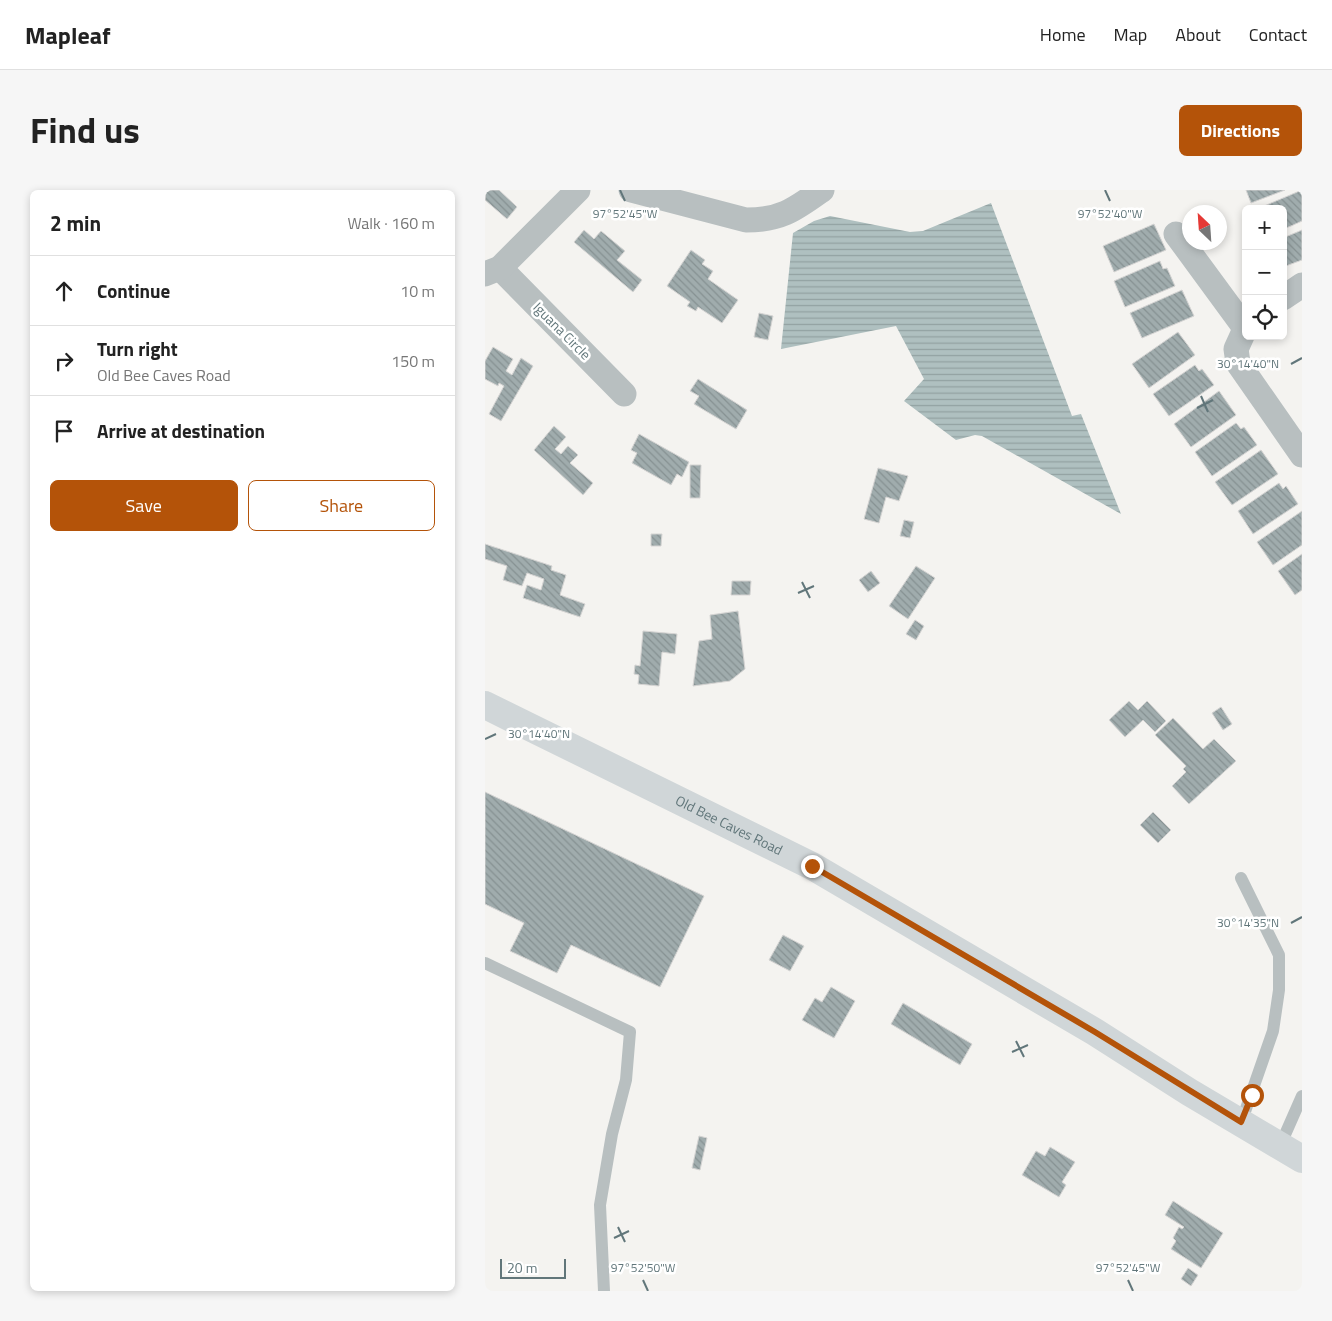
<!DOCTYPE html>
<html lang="en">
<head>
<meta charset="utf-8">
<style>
	body { margin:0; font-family:"Titillium Web",sans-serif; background:#f6f6f6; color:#222 }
	.controls { position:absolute; right:15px; top:15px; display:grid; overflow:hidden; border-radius:8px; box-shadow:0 2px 8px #0003 }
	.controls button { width:45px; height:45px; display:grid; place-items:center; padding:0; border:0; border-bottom:1px solid #e0e0e0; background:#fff; color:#222; font:25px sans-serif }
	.compass { position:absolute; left:697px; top:15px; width:45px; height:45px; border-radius:50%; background:#fff; box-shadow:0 2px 8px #0003; rotate:335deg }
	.scale { position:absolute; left:15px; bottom:12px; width:66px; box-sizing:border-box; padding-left:5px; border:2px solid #61767a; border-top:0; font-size:14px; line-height:18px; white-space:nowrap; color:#61767a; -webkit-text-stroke:4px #fff; paint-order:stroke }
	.stop { position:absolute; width:15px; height:15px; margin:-11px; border:4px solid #b45309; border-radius:50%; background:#fff }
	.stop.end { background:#b45309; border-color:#fff; box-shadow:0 1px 5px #0008 }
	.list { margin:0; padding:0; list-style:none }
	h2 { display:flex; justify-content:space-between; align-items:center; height:65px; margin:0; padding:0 20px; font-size:21px }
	h2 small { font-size:16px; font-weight:400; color:#767676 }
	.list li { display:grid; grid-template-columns:32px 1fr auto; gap:15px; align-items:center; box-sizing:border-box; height:70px; padding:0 20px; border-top:1px solid #e0e0e0 }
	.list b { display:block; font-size:19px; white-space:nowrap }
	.list p { margin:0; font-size:16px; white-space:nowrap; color:#767676 }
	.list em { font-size:16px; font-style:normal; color:#767676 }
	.actions { display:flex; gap:10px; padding:15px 20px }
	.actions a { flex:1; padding:11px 0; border:1px solid #b45309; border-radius:8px; text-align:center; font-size:18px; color:#b45309 }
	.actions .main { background:#b45309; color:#fff }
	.icon { flex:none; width:28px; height:28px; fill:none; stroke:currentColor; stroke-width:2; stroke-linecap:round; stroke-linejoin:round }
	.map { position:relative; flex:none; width:817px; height:1101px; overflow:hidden; border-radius:8px }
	header { display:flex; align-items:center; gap:30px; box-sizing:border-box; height:70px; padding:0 25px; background:#fff; border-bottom:1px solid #e0e0e0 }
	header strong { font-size:24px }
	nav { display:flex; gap:28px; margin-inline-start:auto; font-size:18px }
	.intro { display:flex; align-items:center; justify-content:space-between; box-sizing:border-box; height:120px; padding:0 30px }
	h1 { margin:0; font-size:35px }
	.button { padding:12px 22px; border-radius:8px; background:#b45309; color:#fff; font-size:18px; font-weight:700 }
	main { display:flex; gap:30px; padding:0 30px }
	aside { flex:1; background:#fff; border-radius:8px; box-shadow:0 2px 8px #0003 }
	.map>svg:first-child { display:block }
	.water { fill:url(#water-rules) }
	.building { fill:url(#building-back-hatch); stroke:#d5d4d3 }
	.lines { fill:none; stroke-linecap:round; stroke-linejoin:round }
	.lane { stroke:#b8bfc0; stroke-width:12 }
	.street { stroke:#b8bfc0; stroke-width:25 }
	.secondary { stroke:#d0d6d8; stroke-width:28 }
	.route { stroke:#b45309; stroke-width:6 }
	.ticks { fill:none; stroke:#61767a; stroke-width:2 }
	.labels { text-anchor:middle; stroke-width:5; stroke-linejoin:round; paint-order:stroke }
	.street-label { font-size:14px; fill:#61767a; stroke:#fff }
	.ticks-label { font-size:12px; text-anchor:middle; fill:#61767a; stroke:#fff; stroke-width:5; stroke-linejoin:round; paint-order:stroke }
</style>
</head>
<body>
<header>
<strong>Mapleaf</strong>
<nav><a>Home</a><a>Map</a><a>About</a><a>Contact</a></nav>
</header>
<div class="intro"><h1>Find us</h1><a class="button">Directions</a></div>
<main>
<aside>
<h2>2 min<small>Walk · 160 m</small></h2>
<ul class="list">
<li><svg class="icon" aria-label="ahead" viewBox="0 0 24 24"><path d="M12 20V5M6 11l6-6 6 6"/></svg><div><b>Continue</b></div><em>10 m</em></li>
<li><svg class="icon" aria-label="right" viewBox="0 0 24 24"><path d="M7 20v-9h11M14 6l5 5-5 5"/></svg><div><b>Turn right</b><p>Old Bee Caves Road</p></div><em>150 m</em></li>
<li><svg class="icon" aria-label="arrive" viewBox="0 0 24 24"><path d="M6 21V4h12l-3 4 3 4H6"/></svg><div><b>Arrive at destination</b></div></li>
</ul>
<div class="actions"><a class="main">Save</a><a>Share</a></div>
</aside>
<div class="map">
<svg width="817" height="1101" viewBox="0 0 817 1101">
	<defs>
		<pattern id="water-rules" width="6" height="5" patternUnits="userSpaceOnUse" patternTransform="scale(1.25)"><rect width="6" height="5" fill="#afc0c0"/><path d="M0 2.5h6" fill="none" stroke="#92a1a1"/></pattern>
		<pattern id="building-back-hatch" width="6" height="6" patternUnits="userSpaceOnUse" patternTransform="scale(1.25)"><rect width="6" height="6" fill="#a0acad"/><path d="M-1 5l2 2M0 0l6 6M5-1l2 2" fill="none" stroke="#869192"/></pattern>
	</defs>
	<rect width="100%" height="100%" fill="#f4f3f0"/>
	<polygon class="water" points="506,13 587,226 596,224 636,324 497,246 490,245 471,250 419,211 439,189 411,136 296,159 308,43 329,31 345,26 425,42 438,41"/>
	<g class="building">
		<polygon points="1,0 14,0 32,17 22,29 0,10"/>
		<polygon points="761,0 800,0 766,13"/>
		<polygon points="817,0 817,31 806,36 798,39 798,19 772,19"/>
		<polygon points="669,34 681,60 629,82 618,56"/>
		<polygon points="99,40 109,49 116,41 140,61 132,70 157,90 148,102 89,52"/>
		<polygon points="817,40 817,70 798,77 798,48"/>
		<polygon points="206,60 220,70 217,74 228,81 223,89 253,110 237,133 213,117 211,121 202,116 205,112 182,96"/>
		<polygon points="675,71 678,79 682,78 690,96 640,117 629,91"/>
		<polygon points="697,100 709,126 657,148 645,123"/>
		<polygon points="274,123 288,126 283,150 269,147"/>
		<polygon points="693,142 710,165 664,198 647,174"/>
		<polygon points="8,157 28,169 21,181 27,185 36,168 48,176 16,231 4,224 19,196 14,193 13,196 0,189 0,171"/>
		<polygon points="710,175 714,181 717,179 729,195 684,226 668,204"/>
		<polygon points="213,189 262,220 251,239 209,214 214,206 205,201"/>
		<polygon points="734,201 751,225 706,257 689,234"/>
		<polygon points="751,233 756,239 759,237 772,255 727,286 710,262"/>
		<polygon points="69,236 81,247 70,259 76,264 83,256 93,265 85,273 108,293 98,305 49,260"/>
		<polygon points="154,244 204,272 197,287 192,284 186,295 147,273 152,263 146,260"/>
		<polygon points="776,260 793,284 747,315 730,292"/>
		<polygon points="205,275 216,275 215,308 205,308"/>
		<polygon points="393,278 423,286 414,311 401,307 394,333 379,329"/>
		<polygon points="794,293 798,299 801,296 813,314 768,344 753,321"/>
		<polygon points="817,321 817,355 788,375 772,352"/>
		<polygon points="419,330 429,332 425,348 415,346"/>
		<polygon points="166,344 177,344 176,356 166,356"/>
		<polygon points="0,354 67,376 66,380 81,385 75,405 100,414 95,427 38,408 42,395 56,400 59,389 42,383 37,396 18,390 22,376 0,369"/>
		<polygon points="817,364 817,400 810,405 793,381"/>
		<polygon points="431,376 450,388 423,429 404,416"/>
		<polygon points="386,381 395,393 383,402 374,390"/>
		<polygon points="247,391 266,391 265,405 246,405"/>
		<polygon points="253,421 260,479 245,491 208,496 214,451 227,449 225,425"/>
		<polygon points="430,430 439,436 431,450 421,444"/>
		<polygon points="158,441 192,444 190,464 177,462 174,496 153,494 154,485 149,484 150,475 155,476"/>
		<polygon points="644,511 653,520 662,511 681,531 670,542 658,530 640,547 624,530"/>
		<polygon points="736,517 747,534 738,540 727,523"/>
		<polygon points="688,528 718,559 729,549 751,571 704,614 687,596 701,582 698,579 701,576 670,545"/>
		<polygon points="0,602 219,706 175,797 86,755 72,783 25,761 39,733 0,714"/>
		<polygon points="668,622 686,640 673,653 655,635"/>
		<polygon points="298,745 319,756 305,781 284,770"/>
		<polygon points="346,797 370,811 349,848 317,830 330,808 337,812"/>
		<polygon points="418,813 487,854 475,875 406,834"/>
		<polygon points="214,946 222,948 215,980 207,978"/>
		<polygon points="565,957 590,972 577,992 581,995 574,1007 537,985 551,961 560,966"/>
		<polygon points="688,1011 738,1043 716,1078 686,1059 691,1051 688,1048 694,1037 697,1039 699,1037 680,1025"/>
		<polygon points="703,1078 713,1085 706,1096 696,1089"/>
	</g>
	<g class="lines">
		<g class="lane">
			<polyline points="756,688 794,765 794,800 788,841 756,933"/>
			<polyline points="0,773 145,842 141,890 127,944 115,1015 119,1101"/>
			<polyline points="795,956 817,906"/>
		</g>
		<g class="street">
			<path d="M146 0 261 30C296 30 309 20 337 0"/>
			<polyline points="691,44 760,138"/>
			<polyline points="15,78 139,204"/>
			<polyline points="0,84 15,78 93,0"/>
			<polyline points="798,108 817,95"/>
			<polyline points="761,137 751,159 753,173 817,265"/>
		</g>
		<path class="secondary" id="s1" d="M0 515 327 676 610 842 704 902 817 969"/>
	</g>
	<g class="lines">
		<polyline class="route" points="327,676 610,842 756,932 767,905"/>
	</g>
	<path class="ticks" d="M135 0 140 11M620 0 625 11M806 174 817 168M716 206 723 222M712 218 728 210M317 392 325 408M313 403 329 396M0 549 11 544M806 733 817 727M531 851 539 867M527 862 543 855M133 1037 140 1052M129 1048 144 1041M158 1090 163 1101M643 1090 648 1101"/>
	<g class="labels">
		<g class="street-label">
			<text transform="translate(77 141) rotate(45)" y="5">Iguana Circle</text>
			<text dy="5" stroke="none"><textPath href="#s1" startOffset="272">Old Bee Caves Road</textPath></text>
		</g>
	</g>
	<g class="ticks-label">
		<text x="140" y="28">97°52'45"W</text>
		<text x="625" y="28">97°52'40"W</text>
		<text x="763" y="178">30°14'40"N</text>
		<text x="54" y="548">30°14'40"N</text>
		<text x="763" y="737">30°14'35"N</text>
		<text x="158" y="1082">97°52'50"W</text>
		<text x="643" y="1082">97°52'45"W</text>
	</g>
</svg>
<div class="controls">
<button>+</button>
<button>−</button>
<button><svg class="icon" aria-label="locate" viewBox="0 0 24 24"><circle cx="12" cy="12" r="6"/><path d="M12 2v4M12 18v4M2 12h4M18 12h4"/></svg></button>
</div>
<svg class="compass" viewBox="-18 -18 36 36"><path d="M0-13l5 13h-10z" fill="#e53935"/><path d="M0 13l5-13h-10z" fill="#767676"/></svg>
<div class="scale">20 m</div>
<div class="stop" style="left:767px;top:905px"></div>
<div class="stop end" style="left:327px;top:676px"></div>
</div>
</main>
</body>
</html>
